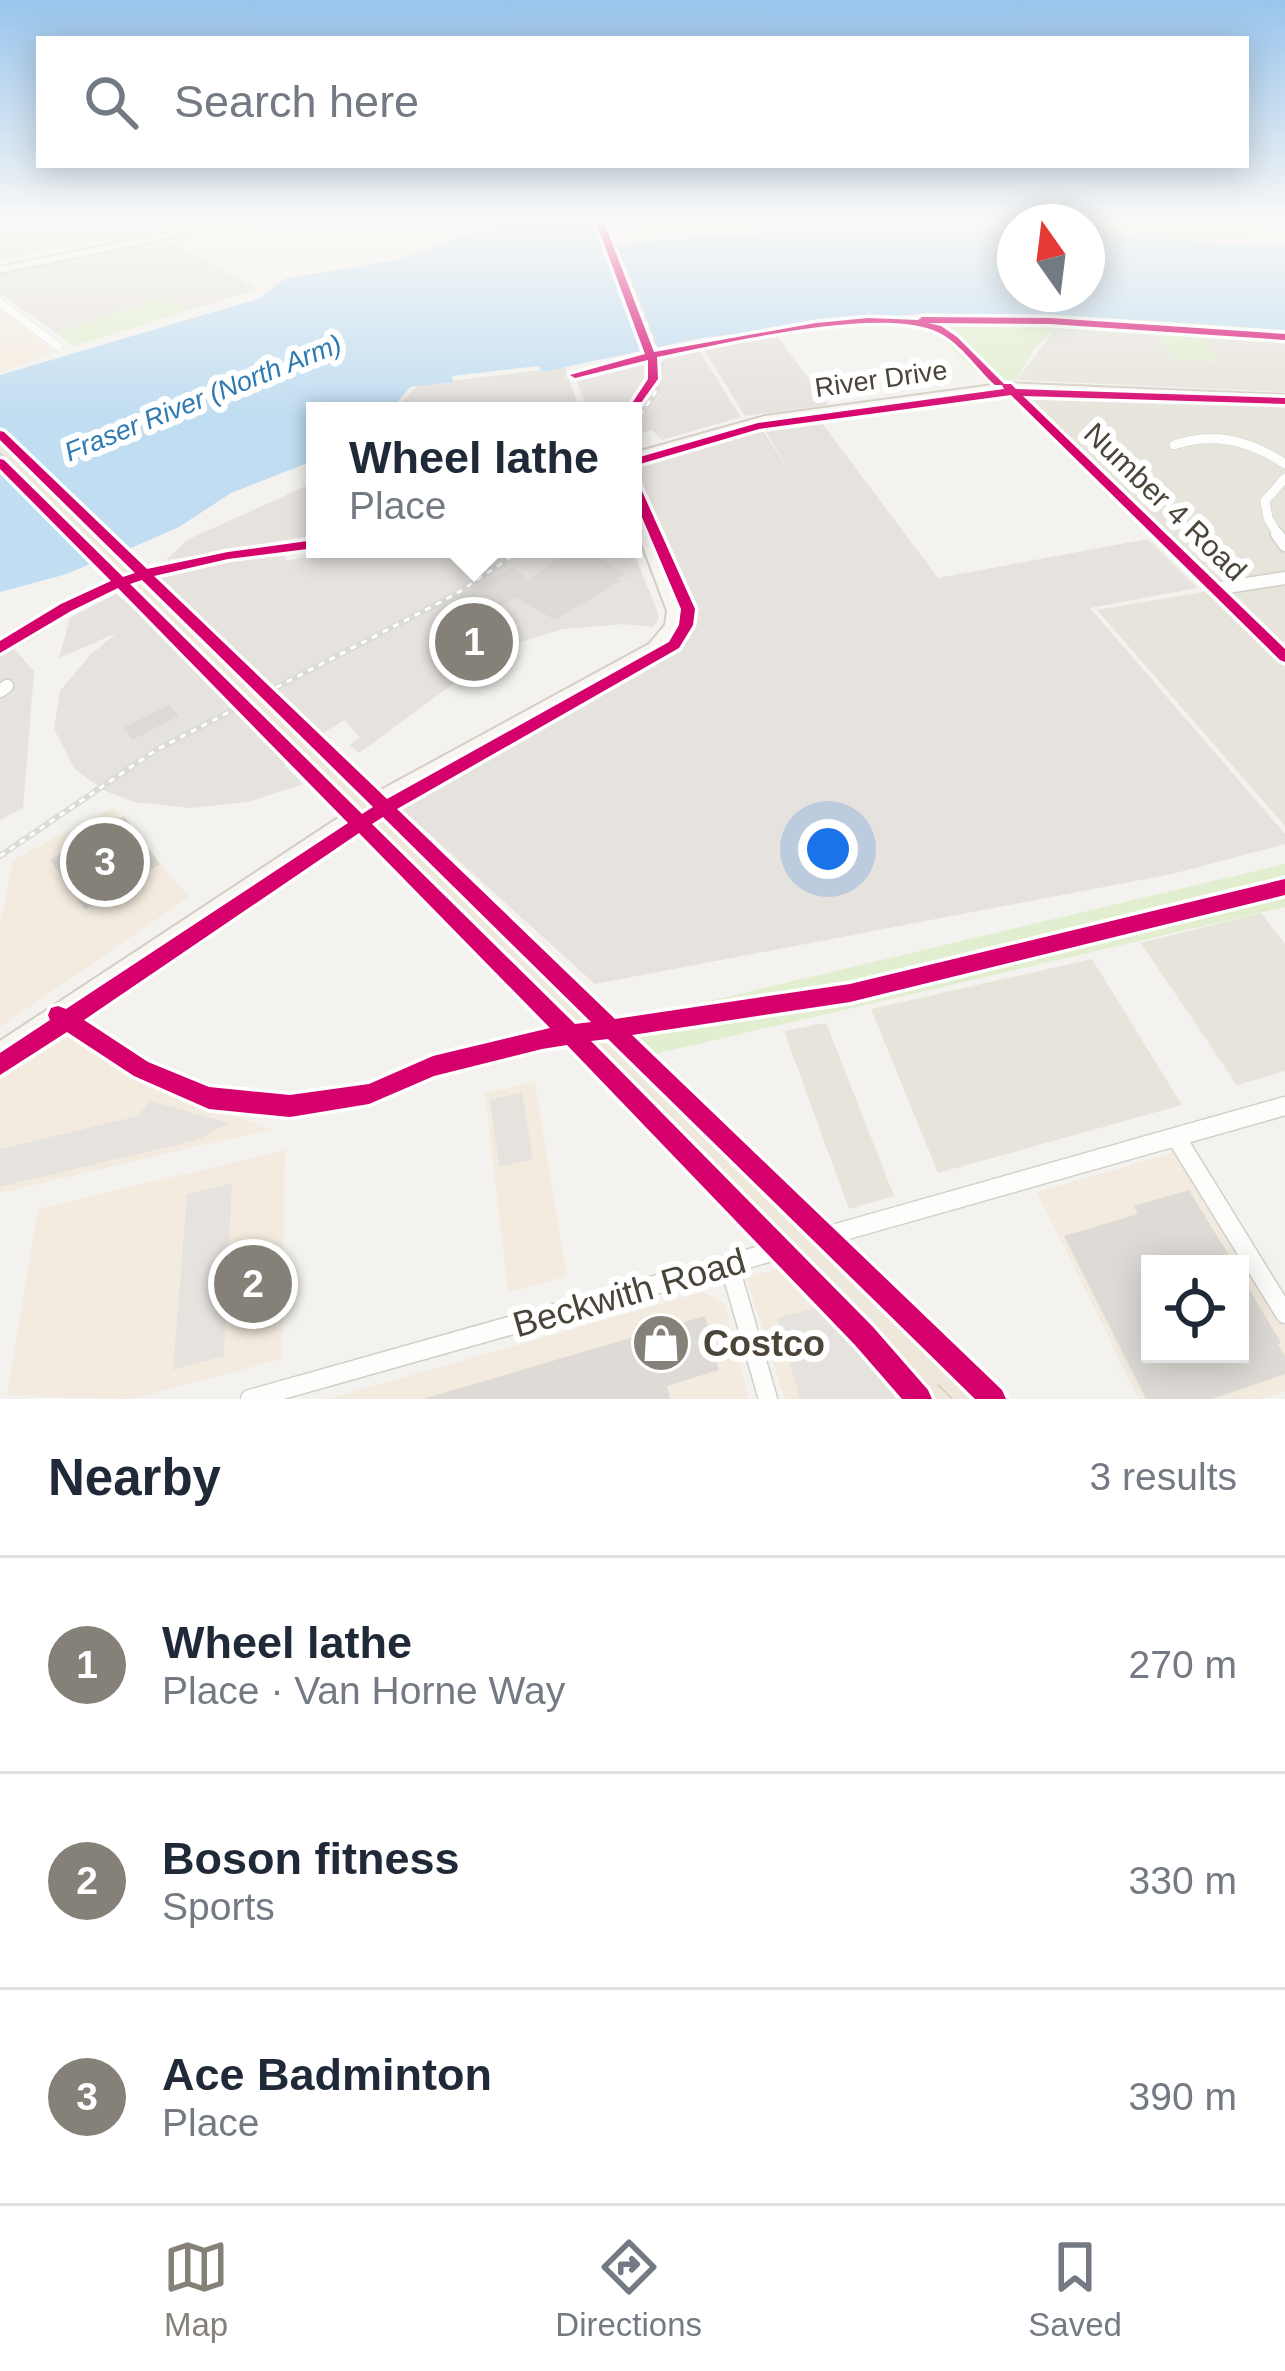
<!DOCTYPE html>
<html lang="en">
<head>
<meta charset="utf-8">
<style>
	body { margin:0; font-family:Helvetica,sans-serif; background:#f6f6f7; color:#1f2937 }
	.controls { position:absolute; right:36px; bottom:36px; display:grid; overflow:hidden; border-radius:0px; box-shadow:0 6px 30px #0003 }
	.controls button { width:108px; height:108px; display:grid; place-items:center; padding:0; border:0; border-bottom:3px solid #e0e1e3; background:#fff; color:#1f2937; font:60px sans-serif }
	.compass { position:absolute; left:997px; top:204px; width:108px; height:108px; border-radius:50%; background:#fff; box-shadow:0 6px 30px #0003; rotate:346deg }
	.you { position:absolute; left:828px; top:849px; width:42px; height:42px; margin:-30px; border:9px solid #fff; border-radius:50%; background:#1a73e8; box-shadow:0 0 0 18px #1a73e833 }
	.badge { display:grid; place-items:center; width:78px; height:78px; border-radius:50%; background:#868178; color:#fff; font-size:39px; font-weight:700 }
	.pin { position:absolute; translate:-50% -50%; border:6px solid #fff; box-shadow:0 3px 12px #0006 }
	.popup { position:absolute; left:306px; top:402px; width:336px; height:156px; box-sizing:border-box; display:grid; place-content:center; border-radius:0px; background:#fff; filter:drop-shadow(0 3px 9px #0005); font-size:39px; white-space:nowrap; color:#747a83 }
	.popup b { font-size:45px; color:#1f2937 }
	.popup::after { content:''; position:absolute; left:50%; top:100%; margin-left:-24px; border:24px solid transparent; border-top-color:#fff }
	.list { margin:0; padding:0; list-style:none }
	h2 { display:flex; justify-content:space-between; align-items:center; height:156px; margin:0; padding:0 48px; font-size:51px }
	h2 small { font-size:39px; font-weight:400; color:#747a83 }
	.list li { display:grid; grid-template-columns:78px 1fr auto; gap:36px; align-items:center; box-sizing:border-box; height:216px; padding:0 48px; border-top:3px solid #e0e1e3 }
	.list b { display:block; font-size:45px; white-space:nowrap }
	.list p { margin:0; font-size:39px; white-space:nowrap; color:#747a83 }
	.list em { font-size:39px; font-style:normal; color:#747a83 }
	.icon { flex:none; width:66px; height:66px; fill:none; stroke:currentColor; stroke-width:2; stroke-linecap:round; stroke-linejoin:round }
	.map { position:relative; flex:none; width:1285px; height:1399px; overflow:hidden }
	.search { position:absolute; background:#fff; box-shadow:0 6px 30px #0003; left:36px; right:36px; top:36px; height:132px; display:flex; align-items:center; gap:30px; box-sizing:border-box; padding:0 42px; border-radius:0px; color:#747a83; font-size:45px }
	.sheet { height:804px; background:#fff }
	nav { display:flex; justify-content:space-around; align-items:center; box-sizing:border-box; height:168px; border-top:3px solid #e0e1e3; background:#fff; font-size:33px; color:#747a83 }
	nav a { display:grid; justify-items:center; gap:6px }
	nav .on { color:#868178 }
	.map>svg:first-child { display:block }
	.residential { fill:#e7e4dc }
	.commercial { fill:#f3ebdf; fill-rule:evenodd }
	.industrial { fill:#e6e2de }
	.education { fill:#eae5da }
	.green { fill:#e1eecf }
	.parking { fill:#e6e3df }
	.water { fill:#c0ddf1 }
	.building { fill:#dedbd6 }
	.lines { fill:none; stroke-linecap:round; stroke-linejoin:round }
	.street-far3-casing { stroke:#d2d0cb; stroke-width:9 }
	.street-far2-casing { stroke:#d2d0cb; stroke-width:10 }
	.street-far1-casing { stroke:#d2d0cb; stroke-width:15 }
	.street-casing { stroke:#d2d0cb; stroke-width:21 }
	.secondary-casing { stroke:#d3cfc5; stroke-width:4 }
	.highway-casing { stroke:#ccbfa9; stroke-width:3 }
	.street-far3 { stroke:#fdfdfc; stroke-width:8 }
	.street-far2 { stroke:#fdfdfc; stroke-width:9 }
	.street-far1 { stroke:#fdfdfc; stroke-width:12 }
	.street { stroke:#fdfdfc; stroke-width:18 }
	.secondary { fill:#f7f6f1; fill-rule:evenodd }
	.highway { fill:#ede8db; fill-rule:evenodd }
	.rail-casing { stroke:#dbdbda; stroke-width:6 }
	.rail { stroke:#fff; stroke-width:3; stroke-dasharray:6; stroke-linecap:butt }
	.highway-bridge-far3-casing { stroke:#ccbfa9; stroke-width:16; stroke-linecap:butt }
	.highway-bridge-far2-casing { stroke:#ccbfa9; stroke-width:22; stroke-linecap:butt }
	.highway-bridge-far1-casing { stroke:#ccbfa9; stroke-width:28; stroke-linecap:butt }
	.highway-bridge-casing { stroke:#ccbfa9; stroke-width:34; stroke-linecap:butt }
	.highway-bridge-far3 { stroke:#ede8db; stroke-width:15 }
	.highway-bridge-far2 { stroke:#ede8db; stroke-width:20 }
	.highway-bridge-far1 { stroke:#ede8db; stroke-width:26 }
	.highway-bridge { stroke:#ede8db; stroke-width:32 }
	.cycleway-casing { stroke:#fff; stroke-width:7 }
	.cycleway { fill:#d6006c; fill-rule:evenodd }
	.labels { text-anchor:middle; stroke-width:12; stroke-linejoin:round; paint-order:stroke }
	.far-street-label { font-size:27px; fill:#4b4439; stroke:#fff }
	.far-water-label { font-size:27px; font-style:italic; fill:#2e7ab2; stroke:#fff }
	.street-label { font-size:30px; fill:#4b4439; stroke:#fff }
	.near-street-label { font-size:36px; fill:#4b4439; stroke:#fff }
	.near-poi-label { font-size:36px; font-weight:bold; fill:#4b4439; stroke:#fff; text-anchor:start }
</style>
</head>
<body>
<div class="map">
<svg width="1285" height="1399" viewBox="0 0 1285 1399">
	<rect width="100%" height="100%" fill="#f4f2ee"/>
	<g class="residential">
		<polygon points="1056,328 1155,332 1174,359 1218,361 1204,337 1285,341 1285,392 1017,380"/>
		<polygon points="1025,390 1285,399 1285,826 1097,610 1214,590 1021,394"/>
		<polygon points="1261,913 1285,944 1285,1071 1237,1085 1141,943"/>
		<polygon points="1092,959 1182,1105 938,1173 871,1009"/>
		<polygon points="826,1023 894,1196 849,1209 784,1031"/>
	</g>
	<g class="commercial">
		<polygon points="0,311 55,352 0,373"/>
		<polygon points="113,808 189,897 0,1027 0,924 13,860"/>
		<polygon points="68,1036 159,1090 271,1129 0,1193 0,1080"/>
		<polygon points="535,1082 567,1276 508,1293 485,1093"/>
		<polygon points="285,1150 282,1359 132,1399 7,1396 38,1209"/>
		<path d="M1177 1152 1285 1327V1391L1262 1399H1139L1037 1192ZM1150 1264H1240V1354H1150Z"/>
		<polygon points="786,1266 886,1365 915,1399 785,1399 746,1278"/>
		<polygon points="702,1292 724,1302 749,1399 328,1399"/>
	</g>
	<g class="industrial">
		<polygon points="10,222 180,222 181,223 0,260 0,225"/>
		<polygon points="164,238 258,289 187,311 163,297 56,333 0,293 0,272"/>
		<polygon points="778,337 828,405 745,416 703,348"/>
		<polygon points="565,367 580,411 400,411 401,402 419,385"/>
		<polygon points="818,418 938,578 1148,539 1197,588 1090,608 1285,834 1285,844 1172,874 595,984 395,803 623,679 682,642 694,628 633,470 639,462 760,426 795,480 763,427"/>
		<polygon points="315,482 315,535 166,560 187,540"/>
		<polygon points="341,549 632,549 659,617 654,627 622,624 562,629 502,648 359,753 350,745 360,737 344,720 288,755 285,766 303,784 248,802 190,808 134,802 103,790 74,768 54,729 60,691 90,655 117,633 59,658 70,618 116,594 146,619 176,606 154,577 207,563 284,553 286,561"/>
		<polygon points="12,647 34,671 23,808 0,820 0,655"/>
	</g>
	<polygon class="education" points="1087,222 1236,222 1257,242 1087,231"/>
	<g class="green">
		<polygon points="163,297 187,311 74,346 56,333"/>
		<polygon points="1112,311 1285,330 982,315 1285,333 1285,341 1205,338 1219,361 1174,359 1155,332 1056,328 1035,347 1017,380 989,384 921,318 940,315 927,313"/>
		<polygon points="1285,864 1285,907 651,1055 617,1023"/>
	</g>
	<g class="parking">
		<polygon points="698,349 741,417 662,440 652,430 633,435 633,411 589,411 575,378 640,359"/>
		<polygon points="614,549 632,549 657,610 626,610 622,624 562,629 502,648 369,739 361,738 344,720 541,611 558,623 625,582 625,566"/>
		<polygon points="817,580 829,600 805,605 824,638 745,652 715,633 709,614 738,609 729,595"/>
		<polygon points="522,1092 533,1159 499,1167 490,1100"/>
		<polygon points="150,1101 229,1123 197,1140 0,1187 0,1149 138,1116"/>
		<polygon points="232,1183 224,1356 173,1370 187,1194"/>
		<polygon points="828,1305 883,1364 905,1399 800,1399 777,1318"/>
	</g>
	<polygon class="water" points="501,222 649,222 600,238 608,244 835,228 1015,230 1015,294 1087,294 1087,234 1285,247 1285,330 1147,320 927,313 701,338 542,372 539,366 452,376 453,382 410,387 398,402 397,411 315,411 315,460 231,493 179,527 131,548 63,575 0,592 0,375 258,299 284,279 401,259"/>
	<g class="building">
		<polygon points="571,549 587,549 625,574 618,578 622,580 555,620 516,598 479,618 454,598 513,567 528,580"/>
		<polygon points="169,705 179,716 132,740 123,728"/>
		<polygon points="124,816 160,864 85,910 50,860"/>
		<polygon points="1189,1190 1234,1264 1150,1264 1150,1354 1240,1354 1240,1274 1281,1343 1278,1344 1285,1356 1285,1374 1212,1399 1146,1399 1064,1236 1138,1214 1134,1206"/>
		<polygon points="705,1316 719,1370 667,1386 670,1399 423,1399"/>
	</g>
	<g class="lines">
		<g class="street-far3-casing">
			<polyline id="street-far3" points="0,303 58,346"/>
		</g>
		<g class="street-far2-casing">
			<g id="street-far2">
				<polyline points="1007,386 1162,537"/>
				<path d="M1174 445C1214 431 1251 441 1285 464"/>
				<polyline points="1279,537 1268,518 1265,501 1285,478"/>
			</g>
		</g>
		<g class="street-far1-casing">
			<g id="street-far1">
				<polyline points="1159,534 1285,657"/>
				<polyline points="1277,534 1285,545"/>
				<polyline points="1215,589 1285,578"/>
				<polyline points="0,691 7,686"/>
			</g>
		</g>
		<g class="street-casing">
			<g id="street">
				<polyline points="1176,1137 1285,1314"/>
				<polyline points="819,1238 1285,1106"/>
				<polyline points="729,1264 768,1399"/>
				<polyline points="250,1399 793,1246"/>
			</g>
		</g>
		<g class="secondary-casing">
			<g id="secondary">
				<polygon points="184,222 193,222 197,228 183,235 0,273 0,267 181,230 188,227"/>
				<polygon points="1007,383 1285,395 1285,401 1007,389 766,423 633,461 633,453 765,416"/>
				<polygon points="633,499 640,503 683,611 680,626 661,652 391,801 0,1065 0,1041 379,791 649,644 665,625 667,611 633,520"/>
				<path d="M315 540V548C240 557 166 567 97 598 63 613 34 639 0 653V641C34 619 68 599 106 583 172 556 245 548 315 540Z"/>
			</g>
		</g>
		<g class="highway-casing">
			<path id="highway" d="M924 1358C942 1366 956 1381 964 1399H921L906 1376 912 1364Z"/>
		</g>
		<use href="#street-far3" class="street-far3"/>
		<use href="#street-far2" class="street-far2"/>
		<use href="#street-far1" class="street-far1"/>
		<use href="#street" class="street"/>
		<use href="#secondary" class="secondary"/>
		<use href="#highway" class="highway"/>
		<g class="rail-casing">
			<g id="rail">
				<polyline points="606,222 661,361 657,390 633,426"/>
				<polyline points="0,856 156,750 456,594 523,549"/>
			</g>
		</g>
		<use href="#rail" class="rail"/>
		<g class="highway-bridge-far3-casing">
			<polyline id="highway-bridge-far3" points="0,442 97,537"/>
		</g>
		<g class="highway-bridge-far2-casing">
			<polyline id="highway-bridge-far2" points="94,534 324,760"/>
		</g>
		<g class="highway-bridge-far1-casing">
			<g id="highway-bridge-far1">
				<polyline points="321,757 612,1042"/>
				<polyline points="580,1028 594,1042"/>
			</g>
		</g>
		<g class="highway-bridge-casing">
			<g id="highway-bridge">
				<polyline points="591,1039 924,1376"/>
				<polyline points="609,1039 976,1399"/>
			</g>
		</g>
		<use href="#highway-bridge-far3" class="highway-bridge-far3"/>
		<use href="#highway-bridge-far2" class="highway-bridge-far2"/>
		<use href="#highway-bridge-far1" class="highway-bridge-far1"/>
		<use href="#highway-bridge" class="highway-bridge"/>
		<g class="cycleway-casing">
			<g id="cycleway">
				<path d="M596 222H604L654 352 816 323 868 318 918 320 922 317 1050 318 1285 334V340L1050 324 928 323 941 326 957 337 1004 384H1011L1016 389 1285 398V404L1023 396 1285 649V662L1280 660 1011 395 759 429 633 466V459L758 423 1004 389 1002 385H995C976 368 958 339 933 330 874 307 721 344 657 357L658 379 633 414V411H627L648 379V360L575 378 570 375 645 354Z"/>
				<path d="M0 431 4 432 147 569 228 552 315 540V548L228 559 154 576 387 799 669 642 679 625 681 609 633 496V478L637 480 695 609 693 625 679 648 397 809 615 1019 850 984 1285 879V895L850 1002 632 1035 1002 1390 1006 1399H975L608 1039 591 1041 873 1327 928 1390 932 1399H902L855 1345 567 1045 542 1049 434 1076 369 1104 290 1117 209 1109 134 1076 67 1032 0 1075V1053L50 1020 48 1015 51 1008 58 1006 66 1009 348 823 118 588 71 611 0 653V641L61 604 111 581 0 469V459L4 460 123 577 135 573 0 440ZM142 580 373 807 362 814 130 584ZM383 817 591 1022 575 1024 372 824ZM359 833 550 1028 433 1056 369 1084 290 1095 209 1087 148 1062 84 1020Z"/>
			</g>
		</g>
		<use href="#cycleway" class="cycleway"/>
	</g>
	<linearGradient id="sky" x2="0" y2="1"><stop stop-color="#98c4ec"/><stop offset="0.53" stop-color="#faf9f7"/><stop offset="1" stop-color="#faf9f7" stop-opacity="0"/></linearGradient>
	<rect width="1285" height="418" fill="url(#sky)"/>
	<defs>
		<g id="shop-disc" transform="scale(3)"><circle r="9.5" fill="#868178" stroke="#fff"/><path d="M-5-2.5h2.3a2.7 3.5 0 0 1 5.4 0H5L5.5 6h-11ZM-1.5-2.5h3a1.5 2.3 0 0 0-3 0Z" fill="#fff"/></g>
	</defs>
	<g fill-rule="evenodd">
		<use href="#shop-disc" x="661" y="1343"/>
	</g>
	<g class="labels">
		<g class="far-street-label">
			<text transform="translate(881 379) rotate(-8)" y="9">River Drive</text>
		</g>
		<g class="far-water-label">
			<text transform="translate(203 398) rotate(-22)" y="9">Fraser River (North Arm)</text>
		</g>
		<g class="street-label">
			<text transform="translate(1165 502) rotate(44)" y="10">Number 4 Road</text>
		</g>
		<g class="near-street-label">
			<text transform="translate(629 1292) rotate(-16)" y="13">Beckwith Road</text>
		</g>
		<g class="near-poi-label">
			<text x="703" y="1356">Costco</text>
		</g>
	</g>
</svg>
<div class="controls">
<button><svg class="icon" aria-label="locate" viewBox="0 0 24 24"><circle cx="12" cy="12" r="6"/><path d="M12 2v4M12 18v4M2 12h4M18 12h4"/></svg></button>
</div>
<svg class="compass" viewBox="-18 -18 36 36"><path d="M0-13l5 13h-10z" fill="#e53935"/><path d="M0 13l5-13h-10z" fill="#747a83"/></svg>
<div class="you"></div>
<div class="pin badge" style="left:474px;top:642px">1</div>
<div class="popup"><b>Wheel lathe</b>Place</div>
<div class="pin badge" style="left:253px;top:1284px">2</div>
<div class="pin badge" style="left:105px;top:862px">3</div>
<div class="search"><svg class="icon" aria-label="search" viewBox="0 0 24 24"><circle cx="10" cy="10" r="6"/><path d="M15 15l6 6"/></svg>Search here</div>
</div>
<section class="sheet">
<h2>Nearby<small>3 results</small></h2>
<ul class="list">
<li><span class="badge">1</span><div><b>Wheel lathe</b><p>Place · Van Horne Way</p></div><em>270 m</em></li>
<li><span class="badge">2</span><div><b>Boson fitness</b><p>Sports</p></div><em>330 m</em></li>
<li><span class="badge">3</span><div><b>Ace Badminton</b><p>Place</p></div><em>390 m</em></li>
</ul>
</section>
<nav>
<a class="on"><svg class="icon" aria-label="map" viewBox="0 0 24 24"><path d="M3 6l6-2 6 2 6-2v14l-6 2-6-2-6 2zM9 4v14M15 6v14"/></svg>Map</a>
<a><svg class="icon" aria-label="directions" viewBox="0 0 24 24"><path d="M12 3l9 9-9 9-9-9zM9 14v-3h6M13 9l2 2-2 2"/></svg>Directions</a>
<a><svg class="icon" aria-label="saved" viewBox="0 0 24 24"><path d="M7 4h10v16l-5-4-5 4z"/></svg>Saved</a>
</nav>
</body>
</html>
